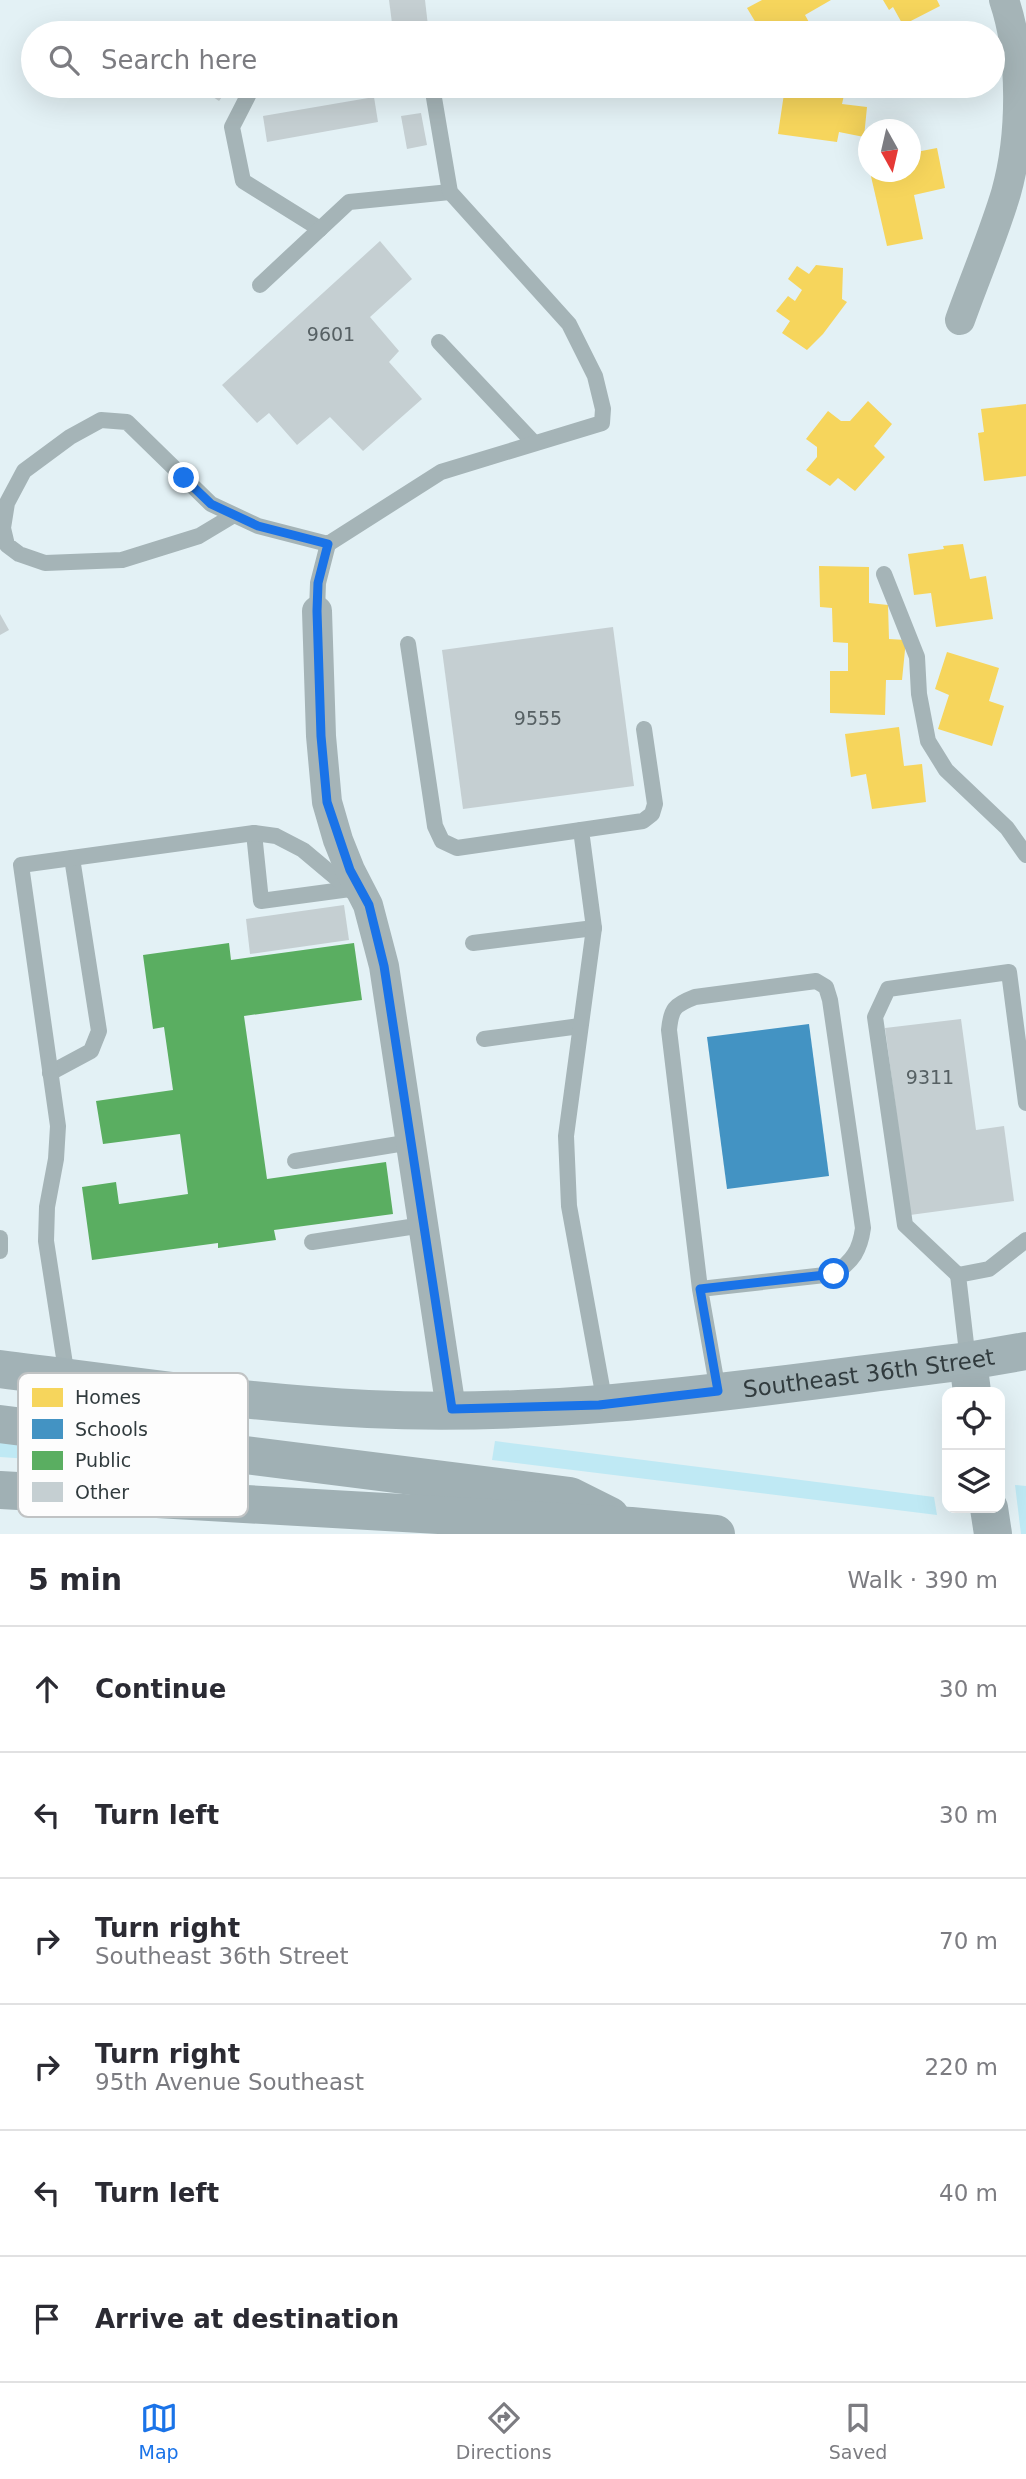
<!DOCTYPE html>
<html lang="en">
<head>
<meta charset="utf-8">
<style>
	body { margin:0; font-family:"DejaVu Sans",sans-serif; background:#f7f7f7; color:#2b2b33 }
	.controls { position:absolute; right:21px; bottom:21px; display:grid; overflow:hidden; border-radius:14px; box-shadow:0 7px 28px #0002 }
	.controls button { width:63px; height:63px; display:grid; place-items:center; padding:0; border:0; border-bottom:2px solid #e1e1e2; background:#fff; color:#2b2b33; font:35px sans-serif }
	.compass { position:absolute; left:858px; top:119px; width:63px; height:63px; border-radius:50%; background:#fff; box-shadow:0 7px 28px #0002; rotate:172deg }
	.stop { position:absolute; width:21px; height:21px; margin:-16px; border:5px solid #1a73e8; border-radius:50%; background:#fff }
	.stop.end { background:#1a73e8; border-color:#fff; box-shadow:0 2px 7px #0008 }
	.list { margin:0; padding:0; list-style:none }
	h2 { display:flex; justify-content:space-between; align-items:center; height:91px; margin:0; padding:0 28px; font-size:30px }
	h2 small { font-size:23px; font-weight:400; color:#7c7c81 }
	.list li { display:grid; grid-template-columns:46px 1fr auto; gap:21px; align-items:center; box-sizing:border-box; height:126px; padding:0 28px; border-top:2px solid #e1e1e2 }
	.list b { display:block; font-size:26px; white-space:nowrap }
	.list p { margin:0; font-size:23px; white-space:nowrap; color:#7c7c81 }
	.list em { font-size:23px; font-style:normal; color:#7c7c81 }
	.icon { flex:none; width:38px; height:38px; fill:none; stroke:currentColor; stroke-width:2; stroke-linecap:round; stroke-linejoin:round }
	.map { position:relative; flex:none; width:1026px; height:1534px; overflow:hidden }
	.search { position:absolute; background:#fff; box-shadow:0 7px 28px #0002; left:21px; right:21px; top:21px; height:77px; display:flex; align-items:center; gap:18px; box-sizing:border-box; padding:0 24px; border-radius:38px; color:#7c7c81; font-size:26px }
	.sheet { height:847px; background:#fff }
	nav { display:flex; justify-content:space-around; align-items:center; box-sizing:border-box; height:98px; border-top:2px solid #e1e1e2; background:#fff; font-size:19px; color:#7c7c81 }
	nav a { display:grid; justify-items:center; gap:4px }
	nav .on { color:#1a73e8 }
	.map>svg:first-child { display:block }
	.green { fill:#bfe9f4 }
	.homes { fill:#f6d55c }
	.schools { fill:#4393c3 }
	.public { fill:#5aae61 }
	.building { fill:#c5cfd2 }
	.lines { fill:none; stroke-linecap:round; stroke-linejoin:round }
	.lane { stroke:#a5b4b7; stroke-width:16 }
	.street { stroke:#a5b4b7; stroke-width:30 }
	.secondary { stroke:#a2b2b6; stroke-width:38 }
	.highway { stroke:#a0b0b4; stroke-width:38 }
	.route { stroke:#1a73e8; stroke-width:9 }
	.labels { text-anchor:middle; stroke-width:7; stroke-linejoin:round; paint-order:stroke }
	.number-label { font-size:19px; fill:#566063 }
	.street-label { font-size:23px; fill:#313b3e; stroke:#fdfdfd }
	.key { fill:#fdfdfd; stroke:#c0c3c4; stroke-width:2 }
	.key-label { font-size:19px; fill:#313b3e }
</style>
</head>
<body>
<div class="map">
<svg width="1026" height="1534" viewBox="0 0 1026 1534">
	<rect width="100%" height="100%" fill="#e3f1f5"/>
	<g class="green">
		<polygon points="0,1436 106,1451 105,1464 0,1457"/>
		<polygon points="495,1441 934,1497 937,1515 492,1460"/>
		<polygon points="1015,1485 1026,1486 1026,1534 1021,1534"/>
	</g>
	<g class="homes">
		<polygon points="762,0 831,0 805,15 815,33 762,33 747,8"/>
		<polygon points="883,0 937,0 940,6 903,25 893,7 889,10"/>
		<polygon points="785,87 844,95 842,104 867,107 864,137 839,132 837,142 778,134"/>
		<polygon points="937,148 945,188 914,195 923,239 887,246 870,172 911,172 911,153"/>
		<polygon points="816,265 843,268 842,299 847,302 823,334 807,350 782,333 790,321 776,311 788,296 795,301 802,290 788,279 797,266 809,274"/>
		<polygon points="868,401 892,424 874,446 885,457 855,491 838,478 830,486 806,470 817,457 817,447 806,439 828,411 841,421 850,421"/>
		<polygon points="1026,404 1026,476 984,481 978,433 984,432 981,409"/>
		<polygon points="963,544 970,579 986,576 993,619 936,627 931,593 914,595 908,554 944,549 943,546"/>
		<polygon points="819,566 869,567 869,603 888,605 889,639 906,640 902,680 886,680 885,715 830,713 830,671 848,671 848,643 833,642 832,608 820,607"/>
		<polygon points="947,652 999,668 989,701 1004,706 992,746 938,729 949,695 935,689"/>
		<polygon points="899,727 904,766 922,764 926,802 872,809 866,774 851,777 845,734"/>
	</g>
	<polygon class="schools" points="809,1024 829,1176 727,1189 707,1037"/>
	<polygon class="public" points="229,943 231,960 354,943 362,1000 244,1016 267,1179 386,1162 393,1214 274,1230 276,1240 218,1248 218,1243 92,1260 82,1187 116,1182 119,1204 188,1194 180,1134 103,1144 96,1101 173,1090 164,1027 153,1029 143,955"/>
	<g class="building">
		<polygon points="389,0 425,0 428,26 393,31"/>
		<polygon points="199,86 230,86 219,101 198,87"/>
		<polygon points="374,97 378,122 267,142 263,116"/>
		<polygon points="421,113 427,145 407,149 401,116"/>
		<polygon points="380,241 412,279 370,317 399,351 389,362 422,399 363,451 330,417 297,445 269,413 257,423 222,385"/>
		<polygon points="0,614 9,630 0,635"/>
		<polygon points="613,627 634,786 463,809 442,650"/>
		<polygon points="344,905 349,940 250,954 246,919"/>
		<polygon points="961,1019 976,1130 1004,1126 1014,1201 910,1215 885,1028"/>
	</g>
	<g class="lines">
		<g class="lane">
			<polyline points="253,86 232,127 243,181 320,229"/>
			<polyline points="260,285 349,202 450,192"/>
			<polyline points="439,342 534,443"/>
			<polyline points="234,515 199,536 122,560 45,563 19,554 7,545 3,528 7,503 24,471 70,437 101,420 127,422 211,504 258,526 328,544 441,472 602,423 603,409 595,376 569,324 450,192 432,86"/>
			<polyline points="884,574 917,657 919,694 928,741 946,770 1007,828 1026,855"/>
			<polyline points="317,611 318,583 328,544"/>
			<polyline points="408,644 435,826 442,841 457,848 581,830"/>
			<polyline points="254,833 261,901 350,889"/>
			<polyline points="473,943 594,928"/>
			<polyline points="484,1039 580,1026"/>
			<polyline points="50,1073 91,1051 99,1031 72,858"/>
			<polyline points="295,1161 411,1142"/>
			<polyline points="0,1238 0,1251"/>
			<polyline points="312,1242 423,1225"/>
			<polyline points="958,1275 905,1225 875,1017 888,989 1009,972 1026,1103"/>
			<path d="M700 1289 834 1274C853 1261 860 1250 863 1228L830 1000 826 987 816 981 695 997C674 1005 671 1009 669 1030L700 1289 718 1391"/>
			<polyline points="968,1361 958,1275 989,1269 1026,1240"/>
			<polyline points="67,1377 46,1241 47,1207 56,1159 58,1126 21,865 254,833 276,836 303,850 353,892"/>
			<polyline points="605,1404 569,1206 566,1136 594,928 581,830 643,821 652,814 655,804 644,729"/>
		</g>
		<g class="street">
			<path d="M960 320C975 278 993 236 1006 193 1022 136 1023 56 1004 0"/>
			<polyline points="317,611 321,736 327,802 338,840 350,870 368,905 384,966 451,1409"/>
		</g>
		<g class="secondary">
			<polyline points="968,1361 972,1392"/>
			<path id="s1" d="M0 1369C122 1384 245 1403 368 1409 569 1419 769 1385 968 1361L1026 1351"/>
			<polyline points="989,1508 993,1534"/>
		</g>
		<g class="highway">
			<polyline points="0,1424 570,1496 610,1516"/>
			<polyline points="0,1490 631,1526 716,1534"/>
		</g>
	</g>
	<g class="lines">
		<polyline class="route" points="184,478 211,504 258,526 328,544 318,583 317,611 321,736 327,802 350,870 369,905 384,966 452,1409 599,1405 718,1391 700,1289 834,1274"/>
	</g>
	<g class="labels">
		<g class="number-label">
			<text x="331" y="341">9601</text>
			<text x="538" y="725">9555</text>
			<text x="930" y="1084">9311</text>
		</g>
		<g class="street-label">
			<text dy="8" stroke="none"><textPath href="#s1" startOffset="873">Southeast 36th Street</textPath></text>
		</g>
	</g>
	<rect x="18" y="1373" width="230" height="144" rx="10" class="key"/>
	<rect x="32" y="1388" width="31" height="19" fill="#f6d55c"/>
	<rect x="32" y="1419" width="31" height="20" fill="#4393c3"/>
	<rect x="32" y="1451" width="31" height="19" fill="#5aae61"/>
	<rect x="32" y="1482" width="31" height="20" fill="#c5cfd2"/>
	<g class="key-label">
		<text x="75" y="1404">Homes</text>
		<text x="75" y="1436">Schools</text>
		<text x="75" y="1467">Public</text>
		<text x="75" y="1499">Other</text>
	</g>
</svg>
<div class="controls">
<button><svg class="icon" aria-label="locate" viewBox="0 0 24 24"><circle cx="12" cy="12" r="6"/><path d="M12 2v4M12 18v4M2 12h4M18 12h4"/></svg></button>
<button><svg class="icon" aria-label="layers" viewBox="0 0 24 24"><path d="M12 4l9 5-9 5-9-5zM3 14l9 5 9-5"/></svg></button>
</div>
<svg class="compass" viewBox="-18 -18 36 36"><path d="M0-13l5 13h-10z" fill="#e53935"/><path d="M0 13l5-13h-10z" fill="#7c7c81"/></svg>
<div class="stop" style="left:834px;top:1274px"></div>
<div class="stop end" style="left:184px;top:478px"></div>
<div class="search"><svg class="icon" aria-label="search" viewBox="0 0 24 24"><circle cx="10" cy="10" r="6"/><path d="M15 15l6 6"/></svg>Search here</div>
</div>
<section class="sheet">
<h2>5 min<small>Walk · 390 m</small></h2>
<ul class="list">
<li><svg class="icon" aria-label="ahead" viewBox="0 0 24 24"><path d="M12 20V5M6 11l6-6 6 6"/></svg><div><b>Continue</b></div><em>30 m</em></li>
<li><svg class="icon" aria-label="left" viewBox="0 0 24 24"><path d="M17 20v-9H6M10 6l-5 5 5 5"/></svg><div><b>Turn left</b></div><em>30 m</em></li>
<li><svg class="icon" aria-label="right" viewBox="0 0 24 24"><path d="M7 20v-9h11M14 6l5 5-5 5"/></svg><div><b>Turn right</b><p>Southeast 36th Street</p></div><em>70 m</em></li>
<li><svg class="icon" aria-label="right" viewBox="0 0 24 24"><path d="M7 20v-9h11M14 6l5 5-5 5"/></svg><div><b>Turn right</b><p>95th Avenue Southeast</p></div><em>220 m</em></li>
<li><svg class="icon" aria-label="left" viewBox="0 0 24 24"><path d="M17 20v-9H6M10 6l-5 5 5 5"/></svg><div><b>Turn left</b></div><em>40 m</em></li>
<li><svg class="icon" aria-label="arrive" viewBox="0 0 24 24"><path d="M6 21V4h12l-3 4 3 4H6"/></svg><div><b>Arrive at destination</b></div></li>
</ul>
</section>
<nav>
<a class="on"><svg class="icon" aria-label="map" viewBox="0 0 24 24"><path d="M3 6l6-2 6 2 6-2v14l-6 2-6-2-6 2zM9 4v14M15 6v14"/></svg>Map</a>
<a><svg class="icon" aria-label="directions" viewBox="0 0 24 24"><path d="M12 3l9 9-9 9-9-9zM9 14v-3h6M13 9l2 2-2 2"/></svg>Directions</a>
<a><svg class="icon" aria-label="saved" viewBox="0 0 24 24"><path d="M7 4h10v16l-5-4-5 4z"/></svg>Saved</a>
</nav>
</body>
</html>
